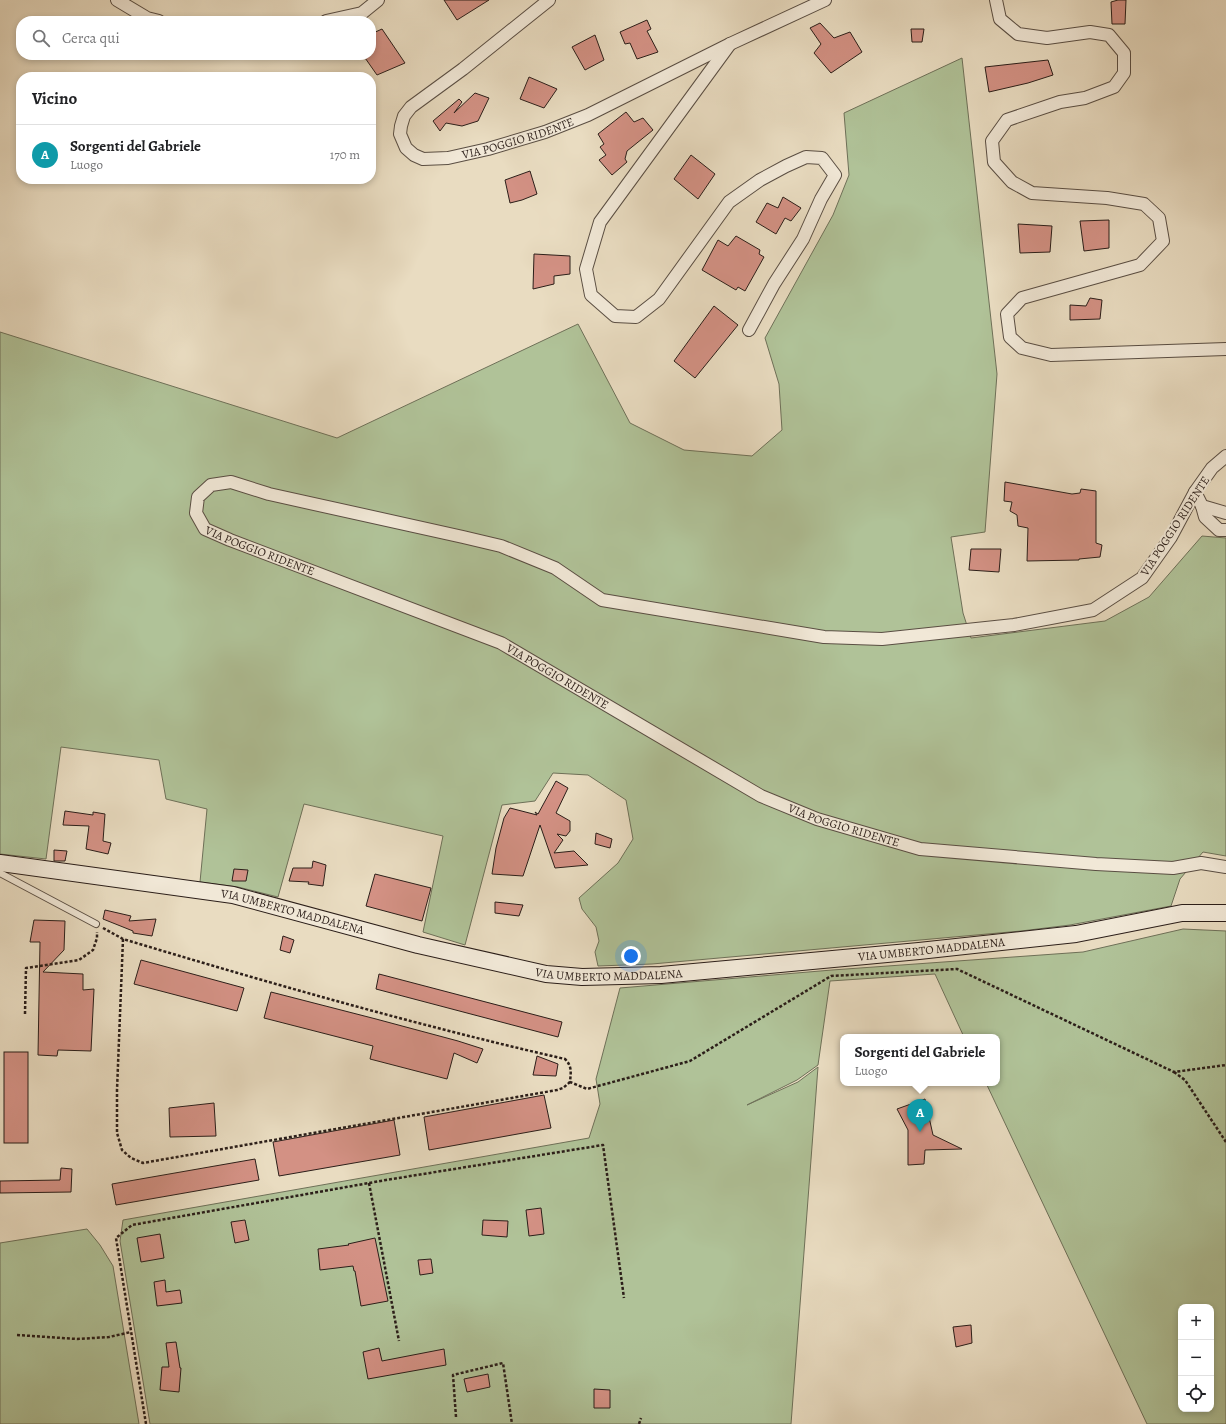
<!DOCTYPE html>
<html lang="it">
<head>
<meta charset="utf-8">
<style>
	body { margin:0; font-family:Alegreya,serif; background:#f6f6f6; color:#202124 }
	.controls { position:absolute; right:12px; bottom:12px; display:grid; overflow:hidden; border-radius:8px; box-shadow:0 2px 6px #0003 }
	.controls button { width:36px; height:36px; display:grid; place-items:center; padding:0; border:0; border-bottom:1px solid #e0e0e0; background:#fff; color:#202124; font:20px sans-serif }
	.you { position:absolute; left:631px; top:956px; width:14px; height:14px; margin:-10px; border:3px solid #fff; border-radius:50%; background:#1a73e8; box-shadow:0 0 0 6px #1a73e833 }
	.badge { display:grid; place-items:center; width:26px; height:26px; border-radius:50%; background:#b45309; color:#fff; font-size:13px; font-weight:700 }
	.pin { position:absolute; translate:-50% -33px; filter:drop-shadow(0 1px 2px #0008) }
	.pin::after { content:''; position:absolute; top:21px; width:14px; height:12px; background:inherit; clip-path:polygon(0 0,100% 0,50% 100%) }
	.popup { position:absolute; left:840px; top:1034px; width:160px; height:52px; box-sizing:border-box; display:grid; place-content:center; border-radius:8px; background:#fff; filter:drop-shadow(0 1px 3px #0005); font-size:13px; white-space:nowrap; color:#757577 }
	.popup b { font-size:15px; color:#202124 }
	.popup::after { content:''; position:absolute; left:50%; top:100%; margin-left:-8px; border:8px solid transparent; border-top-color:#fff }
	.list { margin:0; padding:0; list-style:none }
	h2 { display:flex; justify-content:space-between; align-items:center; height:52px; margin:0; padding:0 16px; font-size:17px }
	h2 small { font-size:13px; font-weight:400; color:#757577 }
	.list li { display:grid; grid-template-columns:26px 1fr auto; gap:12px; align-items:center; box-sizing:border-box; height:60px; padding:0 16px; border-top:1px solid #e0e0e0 }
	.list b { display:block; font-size:15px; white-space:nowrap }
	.list p { margin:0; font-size:13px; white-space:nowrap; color:#757577 }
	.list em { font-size:13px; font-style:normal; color:#757577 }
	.icon { flex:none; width:22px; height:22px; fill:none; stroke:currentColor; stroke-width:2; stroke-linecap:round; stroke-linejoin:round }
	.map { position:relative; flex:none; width:1226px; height:1424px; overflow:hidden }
	.search { position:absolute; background:#fff; box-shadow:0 2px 6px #0003; left:16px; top:16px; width:360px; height:44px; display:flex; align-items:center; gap:10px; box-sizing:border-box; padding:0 14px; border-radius:16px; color:#757577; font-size:15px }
	.panel { position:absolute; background:#fff; box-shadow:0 2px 6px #0003; left:16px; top:72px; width:360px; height:112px; border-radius:16px }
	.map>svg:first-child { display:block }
	.green { fill:#b0c298; stroke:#6e7058; fill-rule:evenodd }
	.building { fill:#d39184; stroke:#2b1e19 }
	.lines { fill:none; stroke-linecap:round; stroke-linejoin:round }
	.lane-casing { stroke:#5a4e43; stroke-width:8 }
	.street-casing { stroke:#5a4e43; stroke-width:14 }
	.secondary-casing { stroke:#2b1e19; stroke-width:18 }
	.path { stroke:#2b1e19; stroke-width:2.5; stroke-dasharray:3 2; stroke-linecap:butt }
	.lane { stroke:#f1e8d7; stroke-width:6 }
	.street { stroke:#f1e8d7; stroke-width:12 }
	.secondary { stroke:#f1e8d7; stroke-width:16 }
	.labels { text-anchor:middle; stroke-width:4; stroke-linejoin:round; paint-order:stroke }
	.street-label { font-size:12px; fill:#2b1e19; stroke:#f1e8d7 }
</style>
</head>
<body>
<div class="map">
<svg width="1226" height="1424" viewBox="0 0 1226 1424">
	<rect width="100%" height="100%" fill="#e9dcc1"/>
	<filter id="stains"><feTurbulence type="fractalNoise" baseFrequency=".005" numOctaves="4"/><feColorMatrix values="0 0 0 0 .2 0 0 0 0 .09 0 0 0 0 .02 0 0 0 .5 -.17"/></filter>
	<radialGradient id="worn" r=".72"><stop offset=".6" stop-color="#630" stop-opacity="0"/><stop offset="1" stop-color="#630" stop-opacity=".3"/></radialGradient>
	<g class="green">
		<polygon points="962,58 997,374 985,532 951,537 963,613 971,638 1105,621 1149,597 1202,536 1226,538 1226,856 1203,852 1180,879 1171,906 1070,925 1021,931 652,964 598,966 595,952 599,941 596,927 582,909 579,898 618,863 633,839 626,800 588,775 553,773 535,801 502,805 465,945 423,932 443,836 304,804 278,897 238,887 200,882 207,809 166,799 159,760 61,747 46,859 0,854 0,332 337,438 578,324 630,423 684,450 752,456 782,430 779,384 765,338 833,215 849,175 844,113"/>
		<path d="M1183 929 1226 931V1424H1147L986 1083H997V1037H964L935 974 830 981 818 1065 797 1080 747 1105 798 1082 818 1067 791 1424H150L120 1241 123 1220 589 1138 600 1104 596 1079 620 988 832 970 1083 952ZM1181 1307H1211V1409H1181Z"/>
		<polygon points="87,1229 100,1245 113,1266 139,1424 0,1424 0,1243"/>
	</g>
	<g class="building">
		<polygon points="444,0 489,0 457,20"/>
		<polygon points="1118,0 1126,0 1125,24 1112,24 1111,2"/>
		<polygon points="647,20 651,29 647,31 658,52 637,59 630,43 625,44 620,32"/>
		<polygon points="820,23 834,38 850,32 862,52 831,73 814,53 821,44 810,28"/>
		<polygon points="382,29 405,63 377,75 363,55 371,55 371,34"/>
		<polygon points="911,29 924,29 922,42 912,42"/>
		<polygon points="595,35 604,60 585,70 572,47"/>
		<polygon points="1048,60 1053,75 1028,83 989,92 985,67"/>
		<polygon points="529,77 557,89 544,108 520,99"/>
		<polygon points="475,93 489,98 478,121 462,126 446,123 440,131 433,121 459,99 462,102 454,113"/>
		<polygon points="626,112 634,122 643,118 653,130 627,151 625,159 627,162 612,175 599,160 606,155 600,147 604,144 598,134"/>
		<polygon points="691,155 715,174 698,199 674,179"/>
		<polygon points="530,171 537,194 522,200 510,203 505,180"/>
		<polygon points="783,197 801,208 791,221 785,218 776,234 756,222 767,203 778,208"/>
		<polygon points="1109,220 1109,248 1084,251 1080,221"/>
		<polygon points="1018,224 1052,226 1050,252 1020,253"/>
		<polygon points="736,236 760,250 759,254 764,257 745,291 738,287 736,290 702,270 718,240 728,246"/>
		<polygon points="534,254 570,256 570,274 554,276 554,284 533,289"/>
		<polygon points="1090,298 1102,300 1100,319 1070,320 1070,305 1086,306"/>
		<polygon points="714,306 738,325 695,378 674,361"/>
		<polygon points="1005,482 1072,494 1080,493 1081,489 1096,491 1096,543 1102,545 1100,557 1079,559 1079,560 1027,561 1028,528 1018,526 1017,515 1010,511 1012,502 1004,501"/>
		<polygon points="971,549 1001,549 999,572 969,570"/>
		<polygon points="556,781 568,788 556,813 570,821 570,831 566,836 557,834 563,840 554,853 574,851 588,865 555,868 540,825 523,876 492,874 496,848 504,818 510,808 537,815 535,812 538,814"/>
		<polygon points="65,811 93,815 93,812 105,814 103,841 111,843 108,854 86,849 89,826 63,825"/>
		<polygon points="596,833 612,839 610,848 595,844"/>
		<polygon points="54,850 67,851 65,861 54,861"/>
		<polygon points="313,861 326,865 323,886 308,884 309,882 289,881 293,868 312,868"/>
		<polygon points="234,869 248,870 246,881 232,881"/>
		<polygon points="375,874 431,888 422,921 366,906"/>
		<polygon points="495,902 523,905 519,916 495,913"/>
		<polygon points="105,910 131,916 129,921 156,919 152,936 133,933 133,931 103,919"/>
		<polygon points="34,920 65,921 64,950 43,972 83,974 83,990 94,989 91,1051 58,1050 57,1056 38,1055 40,942 30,942"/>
		<polygon points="283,936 294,940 290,953 280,950"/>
		<polygon points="141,960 244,988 237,1011 134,984"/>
		<polygon points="379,974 562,1022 558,1037 376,989"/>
		<polygon points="271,992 376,1019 458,1041 483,1049 477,1063 454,1053 447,1079 370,1059 373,1046 264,1018"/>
		<rect x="4" y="1052" width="24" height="91"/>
		<polygon points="537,1056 558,1064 556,1076 533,1075"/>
		<polygon points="544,1095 551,1128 429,1150 424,1117"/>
		<polygon points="925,1099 933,1135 962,1149 925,1150 924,1164 908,1165 908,1130 897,1109"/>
		<polygon points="214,1103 216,1136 170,1137 169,1108"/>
		<polygon points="394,1120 400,1155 279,1176 273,1142"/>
		<polygon points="255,1159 259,1180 116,1205 112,1184"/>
		<polygon points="61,1168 72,1169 71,1192 0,1193 0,1181 60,1180"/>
		<polygon points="541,1208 544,1234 529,1236 526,1210"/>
		<polygon points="245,1220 249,1240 235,1243 231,1222"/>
		<polygon points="483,1220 508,1221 507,1237 482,1235"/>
		<polygon points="160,1234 164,1258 141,1262 137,1238"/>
		<polygon points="375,1238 388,1301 361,1306 355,1271 354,1271 353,1266 320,1270 318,1249 349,1245 348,1244"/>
		<polygon points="431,1259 433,1273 420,1275 418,1260"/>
		<polygon points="165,1280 166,1292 180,1290 182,1303 157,1306 154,1282"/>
		<polygon points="971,1325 972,1343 956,1347 953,1327"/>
		<polygon points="176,1342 180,1368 181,1368 179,1392 160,1390 162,1367 169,1367 166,1343"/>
		<polygon points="379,1348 382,1361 444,1349 446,1365 368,1379 363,1352"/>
		<polygon points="488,1374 490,1387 467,1392 464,1379"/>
		<polygon points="594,1389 610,1390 610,1408 594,1408"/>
	</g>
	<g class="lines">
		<g class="lane-casing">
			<polyline id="lane" points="0,873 96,924"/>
		</g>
		<g class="street-casing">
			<g id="street">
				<polyline points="117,0 147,18 159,21"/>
				<path id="s1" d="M549 0 463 69 411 107 404 116 401 126 400 134 406 148 414 155 423 159 448 158 488 149 545 132 588 115 730 44 825 0"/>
				<polyline points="996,0 1000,19 1018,34 1047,38 1090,32 1109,35 1124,53 1124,73 1114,87 1085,98 1060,102 1007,120 992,141 994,162 1012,182 1032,193 1107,198 1144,204 1159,218 1163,241 1140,265 1022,298 1007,314 1010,337 1022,348 1051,355 1226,349"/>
				<polyline points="326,21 362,13 378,0"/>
				<polyline points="730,44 600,222 586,269 591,295 615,316 636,317 659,299 729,202 760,180 786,166 806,157 822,158 835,175 821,199 803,239 774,284 749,330"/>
				<path id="s2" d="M1226 456 1212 468 1195 492 1171 537 1142 578 1093 610 1014 625 882 639 824 637 602 600 555 568 501 546 463 537 269 494 231 482 211 485 198 497 196 513 205 529 230 540 501 643 761 796 817 819 920 849 1096 864 1173 868 1201 863 1226 867"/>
				<polyline points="1195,492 1202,506 1226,513"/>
				<polyline points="1202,506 1205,517 1219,530 1226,530"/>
			</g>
		</g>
		<g class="secondary-casing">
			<g id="secondary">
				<path id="s3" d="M0 863 233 895 418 945 546 974 582 977 661 975 919 951 1076 934 1182 913H1226"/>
			</g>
		</g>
		<g class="path">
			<path d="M103 928 123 939C269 983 416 1025 565 1059 572 1066 571 1072 570 1082L587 1089 690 1061 831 976 957 969 1174 1072 1226 1065"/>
			<polyline points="123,939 117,1090 117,1133 122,1150 131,1158 143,1163 557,1090 563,1088 570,1082"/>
			<polyline points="25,1014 26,968 79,960 93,950 97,938 97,932"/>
			<polyline points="1174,1072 1185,1080 1226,1142"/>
			<polyline points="369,1183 399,1341"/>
			<polyline points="17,1335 77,1339 109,1337 131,1332"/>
			<polyline points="456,1417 453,1375 503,1363 512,1424"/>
			<polyline points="146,1424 116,1238 132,1225 386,1180 603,1145 624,1298"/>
			<polyline points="639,1424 641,1418"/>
		</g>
		<use href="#lane" class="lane"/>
		<use href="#street" class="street"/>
		<use href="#secondary" class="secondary"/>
	</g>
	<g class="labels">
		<g class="street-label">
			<text dy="4" stroke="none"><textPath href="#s1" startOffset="338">VIA POGGIO RIDENTE</textPath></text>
			<text transform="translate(1175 526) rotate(-57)" y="4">VIA POGGIO RIDENTE</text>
			<text dy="4" stroke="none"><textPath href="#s2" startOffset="1228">VIA POGGIO RIDENTE</textPath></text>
			<text dy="4" stroke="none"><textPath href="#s2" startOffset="1552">VIA POGGIO RIDENTE</textPath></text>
			<text dy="4" stroke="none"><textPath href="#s2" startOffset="1876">VIA POGGIO RIDENTE</textPath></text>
			<text dy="4" stroke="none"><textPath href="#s3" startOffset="297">VIA UMBERTO MADDALENA</textPath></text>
			<text dy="4" stroke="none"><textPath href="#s3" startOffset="945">VIA UMBERTO MADDALENA</textPath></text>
			<text dy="4" stroke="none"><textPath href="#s3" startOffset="621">VIA UMBERTO MADDALENA</textPath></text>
		</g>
	</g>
	<rect width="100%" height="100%" filter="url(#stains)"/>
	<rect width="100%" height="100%" fill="url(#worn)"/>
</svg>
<div class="controls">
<button>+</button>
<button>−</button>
<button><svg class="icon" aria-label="locate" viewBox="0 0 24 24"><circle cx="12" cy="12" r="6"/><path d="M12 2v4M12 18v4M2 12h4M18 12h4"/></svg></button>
</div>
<div class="you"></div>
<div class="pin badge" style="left:920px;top:1132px;background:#0f9aa8">A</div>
<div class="popup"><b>Sorgenti del Gabriele</b>Luogo</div>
<div class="search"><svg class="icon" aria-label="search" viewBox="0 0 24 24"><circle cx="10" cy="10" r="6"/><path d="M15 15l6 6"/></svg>Cerca qui</div>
<section class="panel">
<h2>Vicino<small></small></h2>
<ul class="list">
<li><span class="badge" style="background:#0f9aa8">A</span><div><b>Sorgenti del Gabriele</b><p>Luogo</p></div><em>170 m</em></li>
</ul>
</section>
</div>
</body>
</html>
